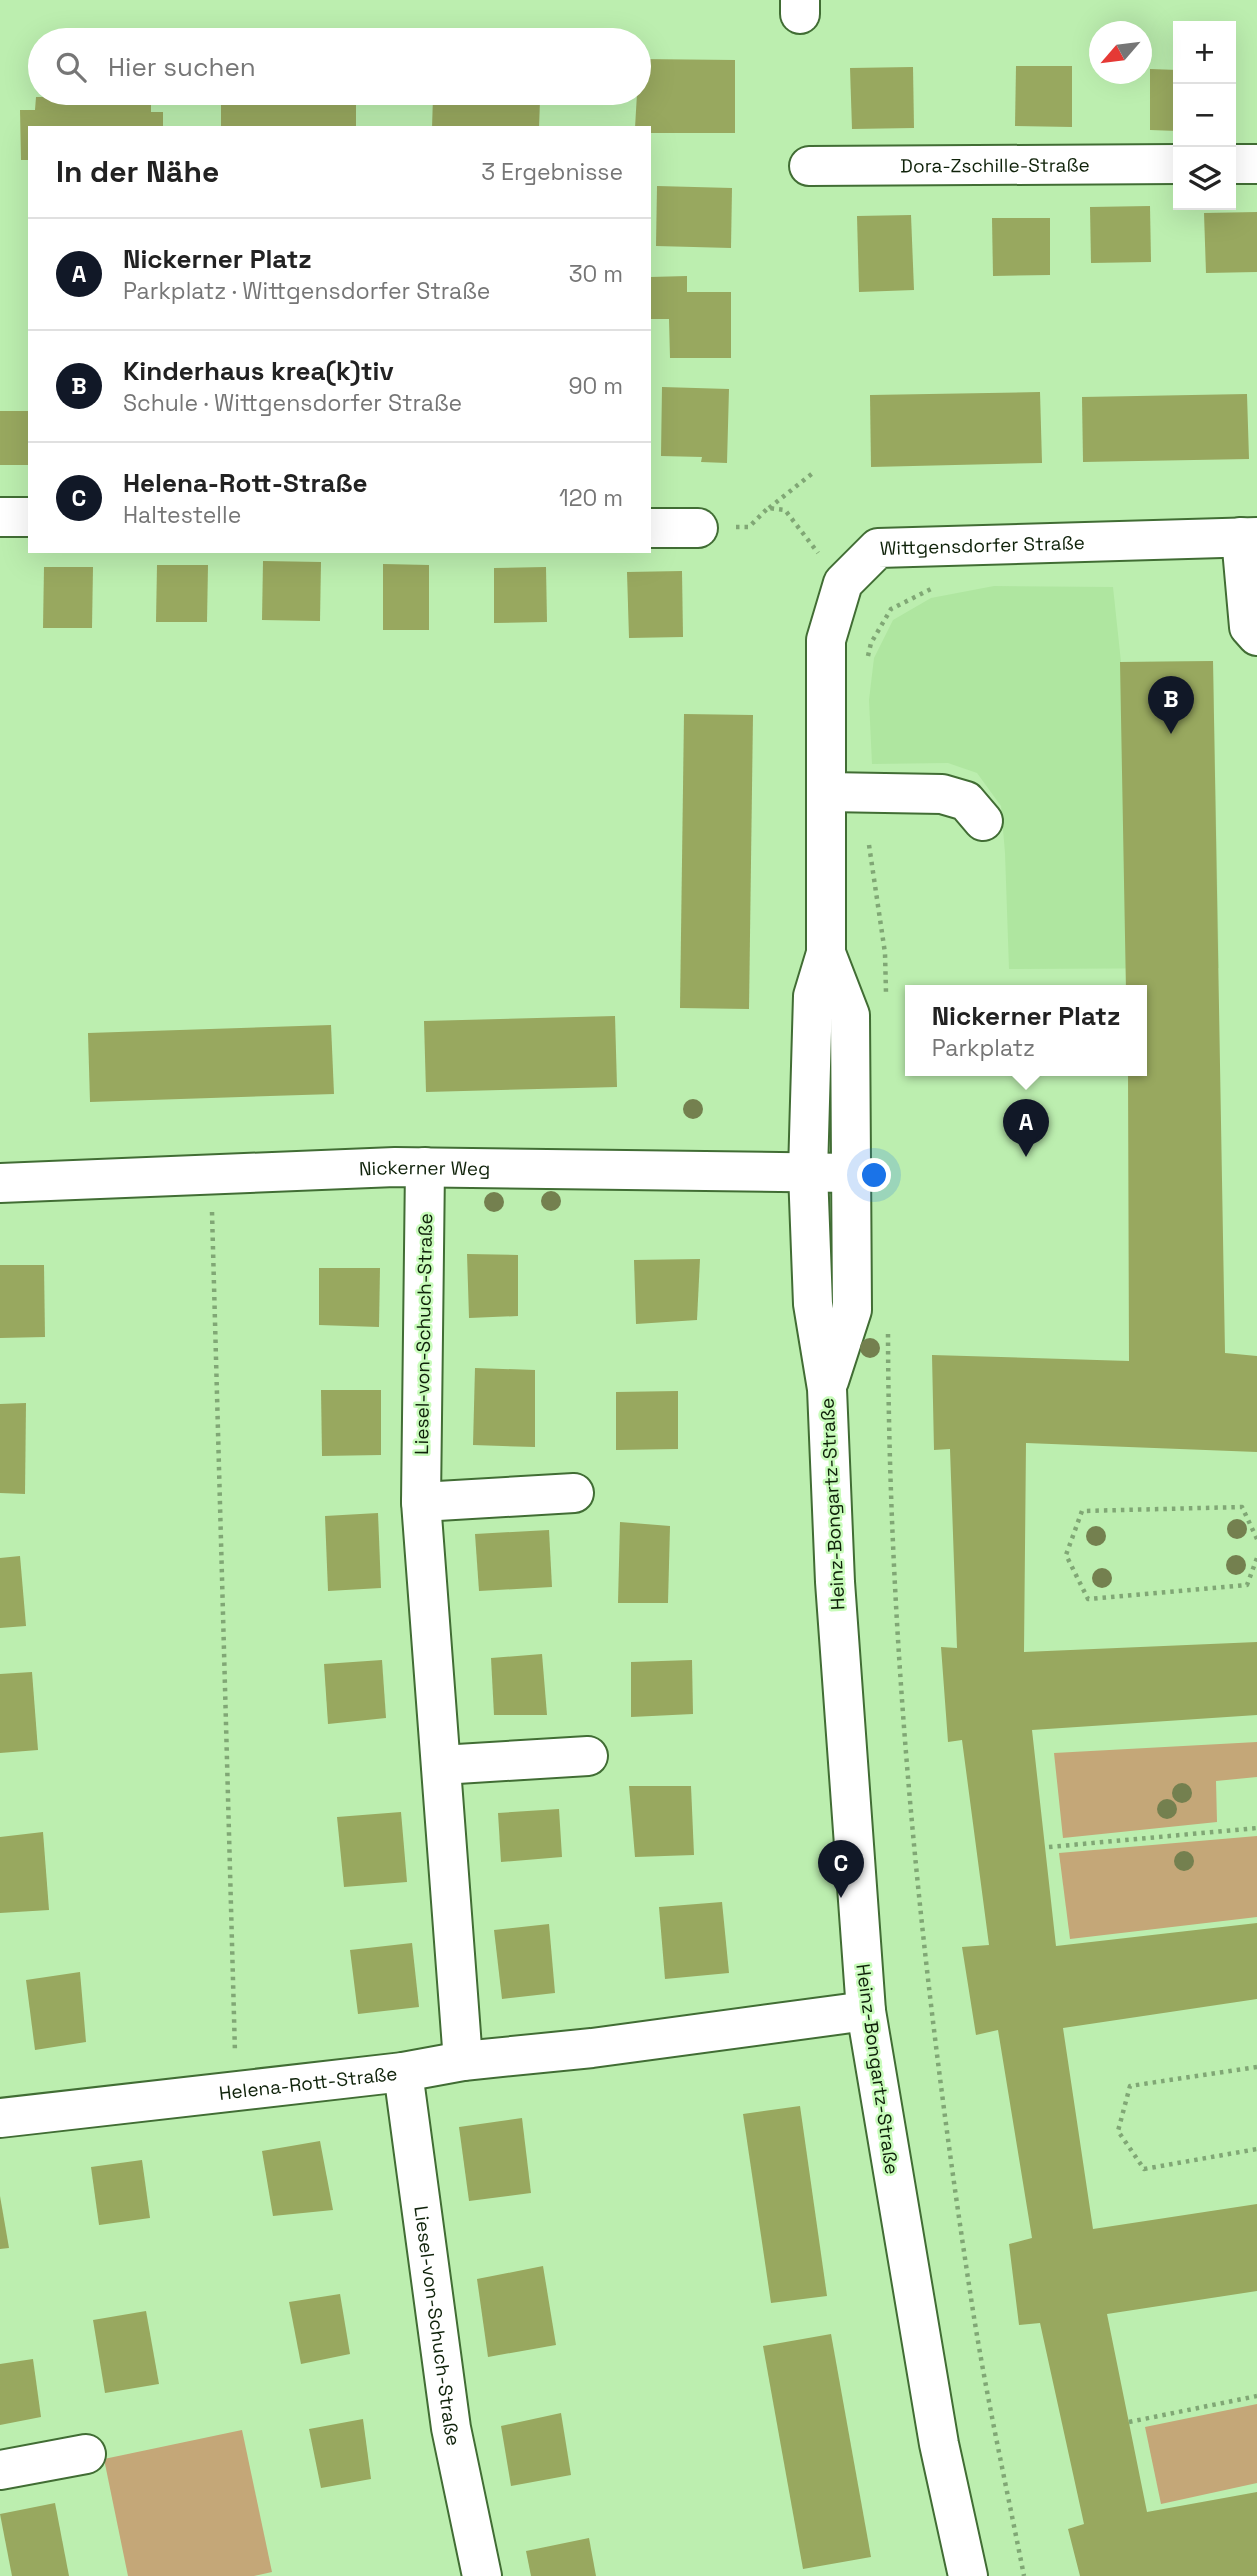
<!DOCTYPE html>
<html lang="de">
<head>
<meta charset="utf-8">
<style>
	body { margin:0; font-family:"Space Grotesk",sans-serif; background:#f2f2f2; color:#222 }
	.controls { position:absolute; right:21px; top:21px; display:grid; overflow:hidden; border-radius:0px; box-shadow:0 7px 28px #0002 }
	.controls button { width:63px; height:63px; display:grid; place-items:center; padding:0; border:0; border-bottom:2px solid #e0e0e0; background:#fff; color:#222; font:35px sans-serif }
	.compass { position:absolute; left:1089px; top:21px; width:63px; height:63px; border-radius:50%; background:#fff; box-shadow:0 7px 28px #0002; rotate:242deg }
	.you { position:absolute; left:875px; top:1176px; width:24px; height:24px; margin:-18px; border:5px solid #fff; border-radius:50%; background:#1a73e8; box-shadow:0 0 0 10px #1a73e833 }
	.badge { display:grid; place-items:center; width:46px; height:46px; border-radius:50%; background:#111827; color:#fff; font-size:23px; font-weight:700 }
	.pin { position:absolute; translate:-50% -58px; filter:drop-shadow(0 2px 4px #0008) }
	.pin::after { content:''; position:absolute; top:37px; width:24px; height:21px; background:inherit; clip-path:polygon(0 0,100% 0,50% 100%) }
	.popup { position:absolute; left:905px; top:985px; width:242px; height:91px; box-sizing:border-box; display:grid; place-content:center; border-radius:0px; background:#fff; filter:drop-shadow(0 2px 5px #0005); font-size:23px; white-space:nowrap; color:#767676 }
	.popup b { font-size:26px; color:#222 }
	.popup::after { content:''; position:absolute; left:50%; top:100%; margin-left:-14px; border:14px solid transparent; border-top-color:#fff }
	.list { margin:0; padding:0; list-style:none }
	h2 { display:flex; justify-content:space-between; align-items:center; height:91px; margin:0; padding:0 28px; font-size:30px }
	h2 small { font-size:23px; font-weight:400; color:#767676 }
	.list li { display:grid; grid-template-columns:46px 1fr auto; gap:21px; align-items:center; box-sizing:border-box; height:112px; padding:0 28px; border-top:2px solid #e0e0e0 }
	.list b { display:block; font-size:26px; white-space:nowrap }
	.list p { margin:0; font-size:23px; white-space:nowrap; color:#767676 }
	.list em { font-size:23px; font-style:normal; color:#767676 }
	.icon { flex:none; width:38px; height:38px; fill:none; stroke:currentColor; stroke-width:2; stroke-linecap:round; stroke-linejoin:round }
	.map { position:relative; flex:none; width:1257px; height:2576px; overflow:hidden }
	.search { position:absolute; background:#fff; box-shadow:0 7px 28px #0002; left:28px; top:28px; width:623px; height:77px; display:flex; align-items:center; gap:18px; box-sizing:border-box; padding:0 24px; border-radius:38px; color:#767676; font-size:26px }
	.panel { position:absolute; background:#fff; box-shadow:0 7px 28px #0002; left:28px; top:126px; width:623px; height:427px; border-radius:0px }
	.map>svg:first-child { display:block }
	.built { fill:#afe6a0 }
	.green { fill:#c4a778 }
	.building { fill:#98a85f }
	.lines { fill:none; stroke-linecap:round; stroke-linejoin:round }
	.minor-casing { stroke:#416d34; stroke-width:42 }
	.path { stroke:#80a775; stroke-width:4.5; stroke-dasharray:3.5 5; stroke-linecap:butt }
	.minor { stroke:#fff; stroke-width:38 }
	.tree { fill:#74804f }
	.labels { text-anchor:middle; stroke-width:5; stroke-linejoin:round; paint-order:stroke }
	.street-label { font-size:19px; fill:#0f220a; stroke:#c9fcbb }
</style>
</head>
<body>
<div class="map">
<svg width="1257" height="2576" viewBox="0 0 1257 2576">
	<rect width="100%" height="100%" fill="#bceeaf"/>
	<polygon class="built" points="994,586 1113,587 1121,662 1213,661 1219,968 1009,969 1005,853 1001,806 977,773 948,763 872,764 869,700 874,658 893,620 931,598"/>
	<g class="green">
		<polygon points="1257,1742 1257,1777 1216,1781 1217,1822 1063,1838 1054,1753"/>
		<polygon points="1257,1836 1257,1917 1070,1939 1059,1853"/>
		<polygon points="1257,2404 1257,2483 1161,2504 1145,2427"/>
		<polygon points="242,2430 272,2572 254,2576 128,2576 104,2459"/>
	</g>
	<g class="building">
		<polygon points="639,59 735,60 735,133 649,133 649,128 635,128"/>
		<polygon points="1016,66 1072,66 1072,127 1015,126"/>
		<polygon points="913,67 914,128 852,129 850,68"/>
		<polygon points="1150,69 1178,70 1178,131 1150,130"/>
		<polygon points="151,96 151,112 163,112 163,128 30,128 30,160 21,160 20,110 35,110 36,97"/>
		<polygon points="433,97 540,100 539,128 432,128"/>
		<rect x="221" y="99" width="135" height="29"/>
		<polygon points="657,186 732,188 731,248 656,246"/>
		<polygon points="1150,206 1151,262 1091,263 1090,207"/>
		<polygon points="1257,212 1257,272 1206,273 1204,213"/>
		<polygon points="911,215 914,290 859,292 857,216"/>
		<polygon points="992,218 1050,218 1050,275 993,276"/>
		<polygon points="687,276 687,292 731,292 731,358 670,358 669,319 651,319 650,277"/>
		<polygon points="662,387 729,389 727,463 701,462 702,457 661,456"/>
		<polygon points="1040,392 1042,463 871,467 870,395"/>
		<polygon points="1247,394 1249,459 1083,462 1082,397"/>
		<rect x="0" y="411" width="30" height="54"/>
		<polygon points="263,561 321,562 320,621 262,620"/>
		<polygon points="383,564 429,565 429,630 383,630"/>
		<polygon points="157,565 208,565 207,622 156,622"/>
		<polygon points="44,567 93,567 92,628 43,628"/>
		<polygon points="546,567 547,622 494,623 494,568"/>
		<polygon points="682,571 683,637 629,638 627,572"/>
		<polygon points="1213,661 1225,1353 1257,1356 1257,1452 1026,1443 1024,1652 1257,1642 1257,1715 1032,1730 1056,1946 1257,1923 1257,1999 1063,2028 1093,2229 1257,2204 1257,2291 1107,2314 1147,2512 1257,2492 1257,2576 1080,2576 1068,2529 1084,2524 1040,2323 1019,2325 1009,2244 1032,2238 998,2030 976,2035 962,1947 989,1945 962,1740 948,1742 941,1647 957,1648 950,1449 934,1450 932,1355 1129,1361 1128,1071 1142,1071 1142,991 1126,991 1120,662"/>
		<polygon points="684,714 753,715 749,1009 680,1008"/>
		<polygon points="615,1016 617,1087 426,1092 424,1021"/>
		<polygon points="331,1025 334,1094 90,1102 88,1033"/>
		<polygon points="467,1254 518,1255 518,1316 469,1318"/>
		<polygon points="700,1259 697,1320 636,1324 634,1260"/>
		<polygon points="0,1265 44,1265 45,1337 0,1338"/>
		<polygon points="319,1268 380,1268 379,1327 319,1325"/>
		<polygon points="475,1368 535,1370 535,1447 473,1445"/>
		<polygon points="321,1390 381,1390 381,1455 322,1456"/>
		<polygon points="678,1391 678,1449 616,1450 616,1392"/>
		<polygon points="26,1403 25,1494 0,1493 0,1404"/>
		<polygon points="378,1513 381,1588 328,1591 325,1516"/>
		<polygon points="620,1522 670,1526 668,1603 618,1603"/>
		<polygon points="549,1530 552,1587 479,1591 475,1534"/>
		<polygon points="20,1556 26,1626 0,1628 0,1558"/>
		<polygon points="542,1654 547,1715 494,1715 491,1658"/>
		<polygon points="382,1660 386,1718 328,1724 324,1664"/>
		<polygon points="692,1660 693,1714 631,1717 631,1662"/>
		<polygon points="32,1672 38,1750 0,1753 0,1674"/>
		<polygon points="629,1786 691,1786 694,1855 635,1857"/>
		<polygon points="559,1809 562,1857 501,1862 498,1813"/>
		<polygon points="401,1812 407,1882 344,1887 337,1817"/>
		<polygon points="43,1832 49,1910 0,1913 0,1837"/>
		<polygon points="722,1902 729,1973 665,1979 659,1907"/>
		<polygon points="549,1924 555,1993 502,1999 494,1930"/>
		<polygon points="412,1943 419,2007 358,2014 350,1950"/>
		<polygon points="80,1972 86,2042 35,2050 26,1980"/>
		<polygon points="800,2106 827,2296 771,2303 743,2114"/>
		<polygon points="522,2118 531,2193 469,2201 459,2127"/>
		<polygon points="320,2141 333,2210 273,2216 262,2151"/>
		<polygon points="142,2160 150,2218 99,2225 91,2167"/>
		<polygon points="0,2196 9,2248 0,2249"/>
		<polygon points="543,2266 556,2345 488,2357 477,2279"/>
		<polygon points="340,2294 350,2354 301,2364 289,2302"/>
		<polygon points="146,2311 159,2384 105,2393 93,2320"/>
		<polygon points="831,2334 871,2557 803,2569 763,2346"/>
		<polygon points="33,2359 41,2417 0,2425 0,2364"/>
		<polygon points="561,2413 571,2475 511,2486 501,2426"/>
		<polygon points="363,2419 371,2479 321,2488 309,2429"/>
		<polygon points="55,2503 69,2576 12,2576 0,2514"/>
		<polygon points="589,2538 596,2576 531,2576 526,2551"/>
	</g>
	<g class="lines">
		<g class="minor-casing">
			<g id="minor">
				<polyline points="800,14 800,0"/>
				<polyline points="1231,164 1257,164"/>
				<path id="s1" d="M809 166 1178 164"/>
				<polyline points="0,517 30,517"/>
				<polyline points="649,528 698,528"/>
				<polyline points="1241,537 1249,627 1257,636"/>
				<polyline points="827,792 942,794 966,801 983,821"/>
				<polyline points="826,953 850,1015 852,1310 829,1381"/>
				<polyline points="425,1167 421,1502 463,2061"/>
				<path id="s2" d="M0 1183 395 1167 851 1173"/>
				<polyline points="421,1502 574,1493"/>
				<polyline points="441,1765 588,1756"/>
				<path id="s3" d="M403 2072 451 2428 482 2576"/>
				<path id="s4" d="M0 2118 403 2072 463 2061 592 2048 866 2011"/>
				<polyline points="0,2470 86,2454"/>
				<path id="s5" d="M968 2576 939 2444 866 2011 835 1582 827 1389 813 1304 808 1172 813 996 826 953V640L843 583 878 548 1257 537"/>
			</g>
		</g>
		<g class="path">
			<polyline points="769,508 814,472"/>
			<polyline points="736,527 749,527 768,508 785,510 818,553"/>
			<polyline points="868,656 871,643 891,609 933,588"/>
			<polyline points="869,845 885,953 886,993"/>
			<polyline points="212,1212 235,2053"/>
			<path d="M888 1334C889 1657 922 1979 971 2298 985 2391 1006 2484 1024 2576"/>
			<polyline points="1257,1539 1242,1507 1082,1511 1066,1555 1088,1599 1247,1585 1257,1558"/>
			<polyline points="1049,1847 1257,1828"/>
			<polyline points="1257,2067 1130,2086 1118,2131 1144,2169 1257,2149"/>
			<polyline points="1129,2422 1257,2396"/>
		</g>
		<use href="#minor" class="minor"/>
	</g>
	<g class="tree">
		<circle cx="693" cy="1109" r="10"/>
		<circle cx="551" cy="1201" r="10"/>
		<circle cx="494" cy="1202" r="10"/>
		<circle cx="870" cy="1348" r="10"/>
		<circle cx="1237" cy="1529" r="10"/>
		<circle cx="1096" cy="1536" r="10"/>
		<circle cx="1236" cy="1565" r="10"/>
		<circle cx="1102" cy="1578" r="10"/>
		<circle cx="1182" cy="1793" r="10"/>
		<circle cx="1167" cy="1809" r="10"/>
		<circle cx="1184" cy="1861" r="10"/>
	</g>
	<g class="labels">
		<g class="street-label">
			<text dy="7" stroke="none"><textPath href="#s1" startOffset="186">Dora-Zschille-Straße</textPath></text>
			<text dy="7" stroke="none"><textPath href="#s5" startOffset="2163">Wittgensdorfer Straße</textPath></text>
			<text dy="7" stroke="none"><textPath href="#s2" startOffset="425">Nickerner Weg</textPath></text>
			<text transform="translate(423 1334) rotate(-89)" y="7">Liesel-von-Schuch-Straße</text>
			<text transform="translate(832 1504) rotate(-93)" y="7">Heinz-Bongartz-Straße</text>
			<text transform="translate(878 2069) rotate(82)" y="7">Heinz-Bongartz-Straße</text>
			<text dy="7" stroke="none"><textPath href="#s4" startOffset="310">Helena-Rott-Straße</textPath></text>
			<text dy="7" stroke="none"><textPath href="#s3" startOffset="256">Liesel-von-Schuch-Straße</textPath></text>
		</g>
	</g>
</svg>
<div class="controls">
<button>+</button>
<button>−</button>
<button><svg class="icon" aria-label="layers" viewBox="0 0 24 24"><path d="M12 4l9 5-9 5-9-5zM3 14l9 5 9-5"/></svg></button>
</div>
<svg class="compass" viewBox="-18 -18 36 36"><path d="M0-13l5 13h-10z" fill="#e53935"/><path d="M0 13l5-13h-10z" fill="#767676"/></svg>
<div class="you"></div>
<div class="pin badge" style="left:1026px;top:1157px">A</div>
<div class="popup"><b>Nickerner Platz</b>Parkplatz</div>
<div class="pin badge" style="left:1171px;top:734px">B</div>
<div class="pin badge" style="left:841px;top:1898px">C</div>
<div class="search"><svg class="icon" aria-label="search" viewBox="0 0 24 24"><circle cx="10" cy="10" r="6"/><path d="M15 15l6 6"/></svg>Hier suchen</div>
<section class="panel">
<h2>In der Nähe<small>3 Ergebnisse</small></h2>
<ul class="list">
<li><span class="badge">A</span><div><b>Nickerner Platz</b><p>Parkplatz · Wittgensdorfer Straße</p></div><em>30 m</em></li>
<li><span class="badge">B</span><div><b>Kinderhaus krea(k)tiv</b><p>Schule · Wittgensdorfer Straße</p></div><em>90 m</em></li>
<li><span class="badge">C</span><div><b>Helena-Rott-Straße</b><p>Haltestelle</p></div><em>120 m</em></li>
</ul>
</section>
</div>
</body>
</html>
